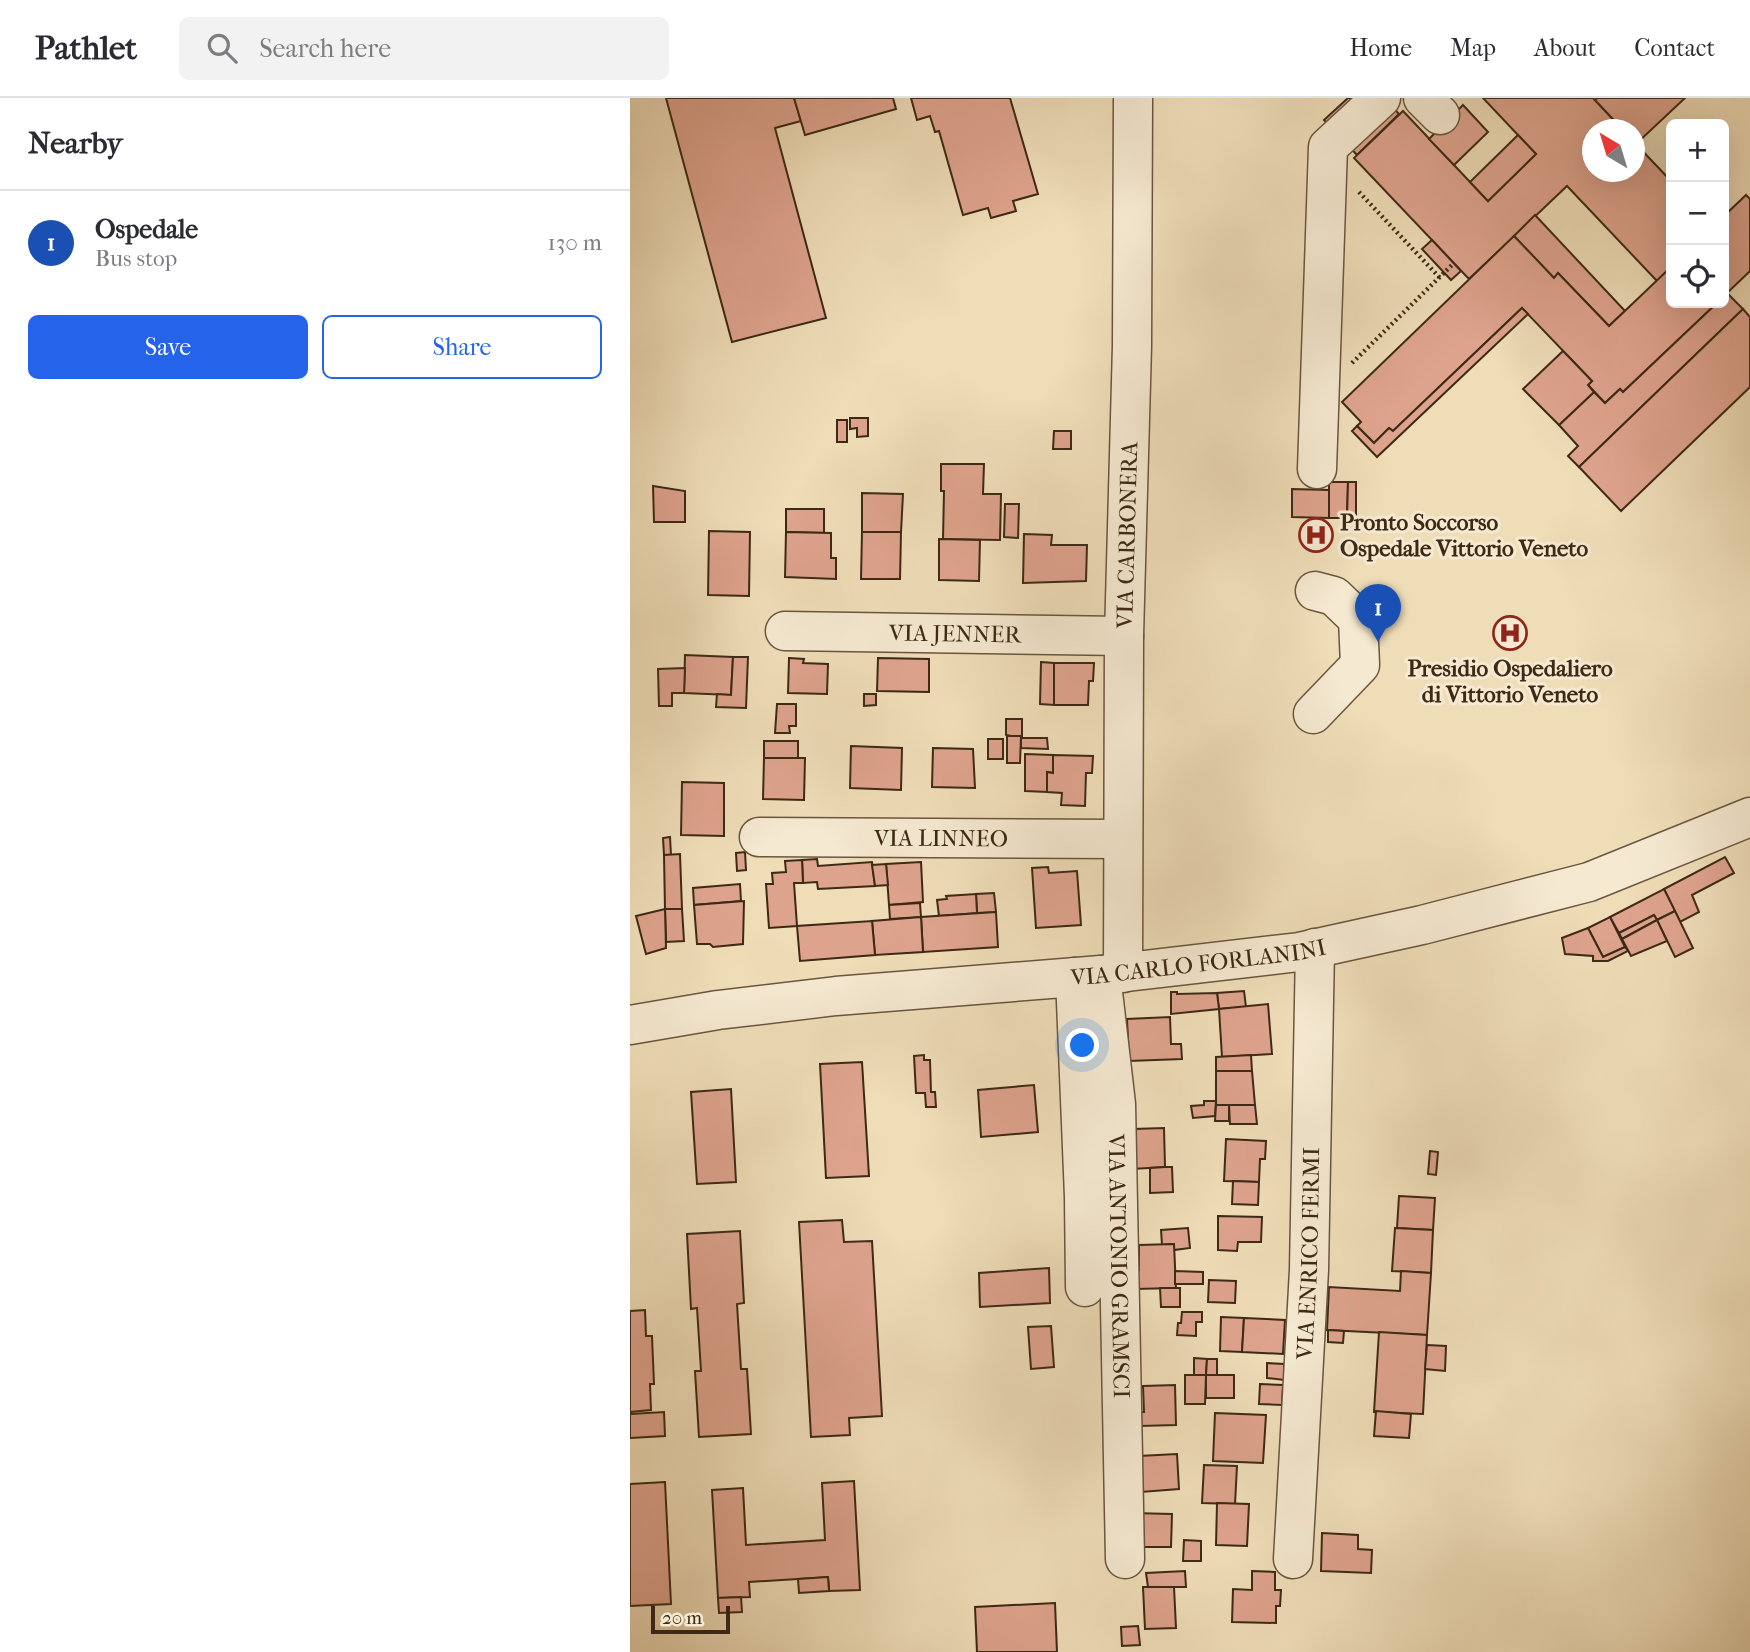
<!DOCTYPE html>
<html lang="en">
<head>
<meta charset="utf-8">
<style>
	body { margin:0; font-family:"IM FELL French Canon",serif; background:#f2f2f3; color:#2b2b33 }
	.controls { position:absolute; right:21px; top:21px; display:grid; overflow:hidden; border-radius:10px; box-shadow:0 7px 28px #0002 }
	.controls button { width:63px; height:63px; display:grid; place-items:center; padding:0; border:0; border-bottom:2px solid #e1e1e2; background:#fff; color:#2b2b33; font:35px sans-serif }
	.compass { position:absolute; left:952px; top:21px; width:63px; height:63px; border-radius:50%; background:#fff; box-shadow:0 7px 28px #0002; rotate:322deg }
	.scale { position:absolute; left:21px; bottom:18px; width:79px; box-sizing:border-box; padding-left:7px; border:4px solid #3d2915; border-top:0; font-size:19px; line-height:24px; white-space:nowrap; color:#3d2915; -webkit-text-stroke:5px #f5e9d1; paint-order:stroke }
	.you { position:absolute; left:453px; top:948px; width:24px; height:24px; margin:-18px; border:5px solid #fff; border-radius:50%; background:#1a73e8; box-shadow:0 0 0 10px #1a73e833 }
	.badge { display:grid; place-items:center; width:46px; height:46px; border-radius:50%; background:#2563eb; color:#fff; font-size:23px; font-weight:700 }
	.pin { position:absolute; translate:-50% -58px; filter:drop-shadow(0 2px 4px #0008) }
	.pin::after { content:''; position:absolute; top:37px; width:24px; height:21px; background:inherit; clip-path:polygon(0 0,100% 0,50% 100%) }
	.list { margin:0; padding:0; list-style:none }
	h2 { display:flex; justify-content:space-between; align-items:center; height:91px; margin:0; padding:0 28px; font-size:30px }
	h2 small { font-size:23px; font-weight:400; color:#7c7c81 }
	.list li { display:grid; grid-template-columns:46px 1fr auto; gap:21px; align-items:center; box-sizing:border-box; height:105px; padding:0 28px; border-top:2px solid #e1e1e2 }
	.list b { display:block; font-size:26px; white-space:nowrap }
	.list p { margin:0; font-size:23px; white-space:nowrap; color:#7c7c81 }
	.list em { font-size:23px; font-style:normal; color:#7c7c81 }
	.actions { display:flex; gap:14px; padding:21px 28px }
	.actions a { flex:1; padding:16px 0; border:2px solid #2563eb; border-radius:10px; text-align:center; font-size:24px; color:#2563eb }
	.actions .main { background:#2563eb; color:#fff }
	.icon { flex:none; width:38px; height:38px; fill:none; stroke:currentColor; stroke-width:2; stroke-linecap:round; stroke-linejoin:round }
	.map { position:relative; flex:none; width:1120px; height:1554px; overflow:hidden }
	header { display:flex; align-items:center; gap:42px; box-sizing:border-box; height:98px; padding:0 35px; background:#fff; border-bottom:2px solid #e1e1e2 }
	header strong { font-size:33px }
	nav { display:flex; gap:38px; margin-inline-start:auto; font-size:24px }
	.search { width:490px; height:63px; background:#f2f2f3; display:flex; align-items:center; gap:18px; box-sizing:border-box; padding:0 24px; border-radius:10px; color:#7c7c81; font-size:26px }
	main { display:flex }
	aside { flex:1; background:#fff }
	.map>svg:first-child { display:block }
	.building { fill:#dea38d; stroke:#3d2915; stroke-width:2 }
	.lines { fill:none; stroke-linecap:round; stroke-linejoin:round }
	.minor-casing { stroke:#6a563e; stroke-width:41 }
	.path { stroke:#3d2915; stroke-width:4.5; stroke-dasharray:2 3.5; stroke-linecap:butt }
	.minor { stroke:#f5e9d1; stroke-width:38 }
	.labels { text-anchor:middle; stroke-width:6; stroke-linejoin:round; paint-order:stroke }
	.poi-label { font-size:23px; font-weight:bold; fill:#3d2915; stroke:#f5e9d1; text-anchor:start }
	.street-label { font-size:23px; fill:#3d2915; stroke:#f5e9d1 }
</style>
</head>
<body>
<header>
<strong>Pathlet</strong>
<div class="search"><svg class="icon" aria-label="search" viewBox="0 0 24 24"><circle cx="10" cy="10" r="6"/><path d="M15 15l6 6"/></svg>Search here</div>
<nav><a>Home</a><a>Map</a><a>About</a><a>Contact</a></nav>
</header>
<main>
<aside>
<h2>Nearby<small></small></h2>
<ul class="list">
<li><span class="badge" style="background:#1a4fb4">1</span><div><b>Ospedale</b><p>Bus stop</p></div><em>130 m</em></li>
</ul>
<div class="actions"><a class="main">Save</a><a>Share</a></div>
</aside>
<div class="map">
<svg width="1120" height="1554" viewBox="0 0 1120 1554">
	<rect width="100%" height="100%" fill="#efddb8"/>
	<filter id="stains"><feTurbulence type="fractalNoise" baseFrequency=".00286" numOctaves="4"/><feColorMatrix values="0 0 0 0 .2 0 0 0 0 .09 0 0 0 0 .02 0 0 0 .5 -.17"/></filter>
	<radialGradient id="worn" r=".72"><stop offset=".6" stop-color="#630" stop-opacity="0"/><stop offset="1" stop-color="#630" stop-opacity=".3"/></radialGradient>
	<g class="building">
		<polygon points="36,0 164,0 171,23 145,30 196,220 102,244"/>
		<polygon points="164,0 263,0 266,11 175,37"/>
		<polygon points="281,0 380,0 408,96 383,103 386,113 361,120 358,110 333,117 309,33 305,34 300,18 287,22"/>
		<polygon points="718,0 754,0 769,16 727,57 694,22"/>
		<polygon points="853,0 963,0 993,32 962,32 962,74 1004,74 1004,44 1041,83 1041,169 1027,183 937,88 839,181 724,60 773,13 858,103 906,56"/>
		<polygon points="967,0 1055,0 1006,46 1004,32 993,32 965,2"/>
		<polygon points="833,7 858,34 824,67 799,41"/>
		<polygon points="888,37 906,56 858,103 840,84"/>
		<polygon points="1116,97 1120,101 1120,173 1094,198 1094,118"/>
		<polygon points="905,117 995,213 979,228 928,175 924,180 884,138"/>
		<polygon points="884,138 924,180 928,175 979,228 1041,169 1041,205 1087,205 993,294 990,291 975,305 958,287 962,283 892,210 763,333 759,330 744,345 727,328 731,324 712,304"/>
		<polygon points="802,142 831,173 821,182 792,151"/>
		<polygon points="1097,195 1113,211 949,369 938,358 948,348 929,327 964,294 975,305 990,291 993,294 1087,205 1094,205 1094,198"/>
		<polygon points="892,210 898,216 747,359 722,333 727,328 744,345 759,330 763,333"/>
		<polygon points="1113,211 1120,219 1120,289 991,413 949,369"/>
		<polygon points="933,253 962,283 958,287 964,294 929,327 893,291"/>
		<polygon points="220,320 238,320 238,338 227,339 227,330 220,331"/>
		<rect x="207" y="322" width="10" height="22"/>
		<polygon points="424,333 441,333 441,351 423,351"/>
		<polygon points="311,366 354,366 353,396 371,396 370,442 313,441 314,393 311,393"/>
		<polygon points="699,384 718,384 717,420 699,420"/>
		<polygon points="718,384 726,384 726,420 717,420"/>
		<polygon points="23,388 55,393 55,424 24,424"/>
		<polygon points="662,391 699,392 699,420 662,419"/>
		<polygon points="232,395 273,396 271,434 232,434"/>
		<polygon points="375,406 389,406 388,440 374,439"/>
		<polygon points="156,411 194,411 194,435 156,434"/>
		<polygon points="79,433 120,434 119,498 78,497"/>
		<polygon points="156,434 201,435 201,460 206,460 206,481 155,479"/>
		<polygon points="232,434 271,434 270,481 231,481"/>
		<polygon points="394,436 422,437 421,447 457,447 456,483 393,485"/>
		<polygon points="309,441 350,442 349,483 309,482"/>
		<polygon points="55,557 103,559 101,597 54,595"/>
		<polygon points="103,559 118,559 116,610 86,609 87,596 101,597"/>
		<polygon points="159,560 174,561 173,565 198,566 197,596 158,595"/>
		<polygon points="248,560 299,561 299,594 247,593"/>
		<polygon points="411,564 424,565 424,607 410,606"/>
		<polygon points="424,565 464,565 463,583 459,583 458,607 424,607"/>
		<polygon points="55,570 54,595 42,595 42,608 29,608 28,571"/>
		<polygon points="234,596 246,596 246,607 234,608"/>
		<polygon points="147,606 166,606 166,628 159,628 160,635 145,635"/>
		<polygon points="376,621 392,621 392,640 376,637"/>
		<polygon points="377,638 391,638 390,665 377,665"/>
		<polygon points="391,640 417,640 418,651 391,650"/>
		<rect x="358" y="641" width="15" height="20"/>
		<polygon points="134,643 168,643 168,661 134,660"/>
		<polygon points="221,648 272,650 271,692 220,690"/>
		<polygon points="303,650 343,651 345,690 302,689"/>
		<polygon points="395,656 423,657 423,675 417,674 417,694 395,693"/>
		<polygon points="423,657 463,658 462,675 456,675 455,708 431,707 432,695 417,694 417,674 423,675"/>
		<polygon points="134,660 175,660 174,702 133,701"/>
		<polygon points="52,684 94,685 94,738 51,737"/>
		<polygon points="40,739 41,757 34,757 33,740"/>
		<polygon points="115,754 116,772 107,773 106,755"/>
		<polygon points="50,756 52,811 35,811 34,757"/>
		<polygon points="1095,759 1104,775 1062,797 1069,814 1050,824 1034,791"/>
		<polygon points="187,761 188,768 242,764 245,788 188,791 187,784 173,785 172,762"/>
		<polygon points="172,762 173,785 164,785 167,828 139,830 136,786 143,786 142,775 156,774 155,763"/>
		<polygon points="291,764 293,804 259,807 256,766"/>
		<polygon points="256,766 258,787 245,788 242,767"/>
		<polygon points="418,769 419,775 447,773 451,827 406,830 402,770"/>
		<polygon points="110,786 111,803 64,807 63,790"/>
		<polygon points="1034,791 1045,813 1027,822 1024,817 989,835 980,819"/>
		<polygon points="364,795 366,814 347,815 346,796"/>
		<polygon points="346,796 347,815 309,818 307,802 317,801 316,798"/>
		<polygon points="114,803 113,846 83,849 80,846 67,846 64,807"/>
		<polygon points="290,805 291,819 260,821 259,807"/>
		<polygon points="35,811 52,811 54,843 36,844"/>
		<polygon points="35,811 36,850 16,856 6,818"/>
		<polygon points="1045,813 1063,850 1045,859 1027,822"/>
		<polygon points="366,814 368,849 293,854 291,819"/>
		<polygon points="1024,817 1027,822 992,841 989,835"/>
		<polygon points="291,819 293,854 245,857 242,823"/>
		<polygon points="980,819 995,849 973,859 958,830"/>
		<polygon points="1027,822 1037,843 1001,858 992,841"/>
		<polygon points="242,823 245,857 170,863 167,828"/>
		<polygon points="958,830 973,859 995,849 998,853 978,863 963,863 963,858 935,856 932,840"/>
		<polygon points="614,893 616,909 589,911 587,895"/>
		<polygon points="541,894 547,894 547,896 587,895 589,911 541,916"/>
		<polygon points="638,906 642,956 592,959 589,911"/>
		<polygon points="540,919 541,946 551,946 552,961 499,963 497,921"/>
		<polygon points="294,957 294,962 300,962 301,994 305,994 306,1009 296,1009 295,995 286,995 284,958"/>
		<polygon points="621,957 622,973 586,973 586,959"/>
		<polygon points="232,964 239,1078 196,1080 190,966"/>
		<polygon points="586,973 622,973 625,1007 586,1007"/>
		<polygon points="404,987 408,1034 351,1039 348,992"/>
		<polygon points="101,991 106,1084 67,1086 61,994"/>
		<polygon points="574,1003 586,1003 585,1018 563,1020 561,1008 574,1007"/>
		<polygon points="586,1007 599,1007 599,1023 585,1023"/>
		<polygon points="599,1007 625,1007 627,1026 600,1026"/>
		<polygon points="534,1030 535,1069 502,1071 503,1031"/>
		<polygon points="596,1041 636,1043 635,1061 630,1061 629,1084 594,1083"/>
		<polygon points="800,1053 808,1054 806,1077 798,1076"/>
		<polygon points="535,1069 542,1069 543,1094 520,1095 520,1070"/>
		<polygon points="603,1083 629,1084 628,1107 602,1106"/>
		<polygon points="769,1098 805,1100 803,1132 767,1130"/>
		<polygon points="588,1118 632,1119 631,1144 608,1144 607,1153 588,1152"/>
		<polygon points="212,1122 214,1144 242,1143 252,1318 219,1320 220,1337 181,1339 169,1124"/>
		<polygon points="558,1130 560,1150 544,1152 544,1146 532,1147 531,1132"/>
		<polygon points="765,1130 803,1132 801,1175 762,1173"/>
		<polygon points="110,1133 114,1205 107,1206 111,1271 117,1271 121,1336 69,1339 65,1273 71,1273 67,1210 61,1211 57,1136"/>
		<polygon points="544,1146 546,1190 505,1191 504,1172 509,1172 509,1147"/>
		<polygon points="419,1170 420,1205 350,1209 349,1175"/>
		<polygon points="545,1173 573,1174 573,1186 545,1186"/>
		<polygon points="771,1173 801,1175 797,1237 697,1232 699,1189 770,1193"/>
		<polygon points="579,1182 606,1183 605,1205 578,1204"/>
		<polygon points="530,1190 550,1190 550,1209 531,1209"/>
		<polygon points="15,1212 16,1238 22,1238 24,1286 20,1286 21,1312 0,1314 0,1213"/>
		<polygon points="552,1214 572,1214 572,1224 566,1224 566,1238 547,1237 548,1225 551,1225"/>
		<polygon points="591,1219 614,1220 612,1254 590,1253"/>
		<polygon points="614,1220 655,1222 653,1256 612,1254"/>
		<polygon points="421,1228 424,1269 401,1271 398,1229"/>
		<polygon points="698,1232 714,1233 713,1245 698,1244"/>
		<polygon points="749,1234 797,1237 793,1316 744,1314"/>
		<polygon points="797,1247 816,1248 815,1273 795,1271"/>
		<polygon points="564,1260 577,1261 576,1277 564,1277"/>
		<polygon points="577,1261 587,1261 587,1277 576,1277"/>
		<polygon points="637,1265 654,1266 654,1282 637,1280"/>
		<polygon points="555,1277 576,1277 575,1306 555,1306"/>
		<rect x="576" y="1277" width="28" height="23"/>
		<polygon points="630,1286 653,1287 652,1307 629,1306"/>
		<polygon points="545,1287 546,1327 510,1328 510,1314 514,1314 513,1288"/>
		<polygon points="746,1313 781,1316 779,1340 744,1338"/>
		<polygon points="34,1314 35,1338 0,1340 0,1316"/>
		<polygon points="585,1315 636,1317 633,1365 583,1363"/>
		<polygon points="547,1356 549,1391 511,1394 509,1358"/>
		<polygon points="574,1367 607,1368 605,1406 572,1405"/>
		<polygon points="224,1383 230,1492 199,1493 198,1479 168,1481 119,1484 120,1499 88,1500 82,1392 113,1390 116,1447 195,1442 192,1385"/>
		<polygon points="35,1384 41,1506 0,1508 0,1386"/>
		<polygon points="587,1405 619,1406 617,1448 586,1447"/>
		<polygon points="501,1415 542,1416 541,1449 501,1449"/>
		<polygon points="692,1435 728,1437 728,1451 742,1452 741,1475 691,1473"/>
		<polygon points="554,1442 571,1443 571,1463 553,1463"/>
		<polygon points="555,1473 556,1489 518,1489 516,1475"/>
		<polygon points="622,1473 645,1474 645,1492 651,1492 650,1508 646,1508 646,1525 602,1524 603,1491 622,1492"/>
		<polygon points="198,1479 199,1493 169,1495 168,1481"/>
		<polygon points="513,1489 544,1489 546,1530 515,1531"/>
		<polygon points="111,1499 112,1514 89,1515 88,1500"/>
		<polygon points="425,1505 427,1554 347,1554 345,1509"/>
		<polygon points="508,1528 510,1547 492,1548 491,1529"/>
	</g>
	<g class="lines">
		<g class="minor-casing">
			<g id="minor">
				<polyline points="793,0 810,17"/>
				<polyline points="687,371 698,49 751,0"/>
				<path id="s1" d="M155 533 494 538"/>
				<polyline points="683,616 730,567 728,521 704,498 685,493"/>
				<path id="s2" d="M129 739 492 741"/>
				<path id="s3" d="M493 875 494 538 502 248 503 0"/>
				<path id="s4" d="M471 877 486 1006 495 1461"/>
				<polyline points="445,879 454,1099 455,1189"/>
				<path id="s5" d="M0 927 88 912 206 898 471 877 669 854 792 827 959 784 1120 719"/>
				<path id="s6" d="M663 1461 679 1172 685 850"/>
			</g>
		</g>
		<g class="path">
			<polyline points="729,94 810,180"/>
			<polyline points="722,265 824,165"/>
		</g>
		<use href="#minor" class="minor"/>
	</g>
	<defs>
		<g id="hospital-ring" transform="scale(1.75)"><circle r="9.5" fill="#f5e9d1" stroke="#8f2418" stroke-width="1.5"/><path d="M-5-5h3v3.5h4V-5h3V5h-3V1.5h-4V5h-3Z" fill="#8f2418"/></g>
	</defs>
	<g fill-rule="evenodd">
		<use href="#hospital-ring" x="686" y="437"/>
		<use href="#hospital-ring" x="880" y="535"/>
	</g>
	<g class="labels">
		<g class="poi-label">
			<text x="710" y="432">Pronto Soccorso<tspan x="710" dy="26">Ospedale Vittorio Veneto</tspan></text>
			<text x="880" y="578" text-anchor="middle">Presidio Ospedaliero<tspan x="880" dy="26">di Vittorio Veneto</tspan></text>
		</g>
		<g class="street-label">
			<text dy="8" stroke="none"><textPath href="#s3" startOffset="438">VIA CARBONERA</textPath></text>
			<text dy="8" stroke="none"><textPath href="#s1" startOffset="170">VIA JENNER</textPath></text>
			<text dy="8" stroke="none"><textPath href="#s2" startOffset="182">VIA LINNEO</textPath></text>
			<text dy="8" stroke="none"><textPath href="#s5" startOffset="572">VIA CARLO FORLANINI</textPath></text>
			<text dy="8" stroke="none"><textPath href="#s6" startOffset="306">VIA ENRICO FERMI</textPath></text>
			<text dy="8" stroke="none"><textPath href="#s4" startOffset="292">VIA ANTONIO GRAMSCI</textPath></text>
		</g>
	</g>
	<rect width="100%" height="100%" filter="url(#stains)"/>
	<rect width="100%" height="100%" fill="url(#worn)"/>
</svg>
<div class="controls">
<button>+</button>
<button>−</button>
<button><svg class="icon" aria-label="locate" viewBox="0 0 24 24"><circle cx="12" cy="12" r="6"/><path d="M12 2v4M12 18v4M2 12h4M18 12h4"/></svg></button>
</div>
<svg class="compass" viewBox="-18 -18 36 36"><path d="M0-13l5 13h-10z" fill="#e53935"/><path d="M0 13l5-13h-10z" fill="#7c7c81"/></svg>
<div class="scale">20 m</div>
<div class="you"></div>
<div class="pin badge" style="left:748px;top:544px;background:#1a4fb4">1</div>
</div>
</main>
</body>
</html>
